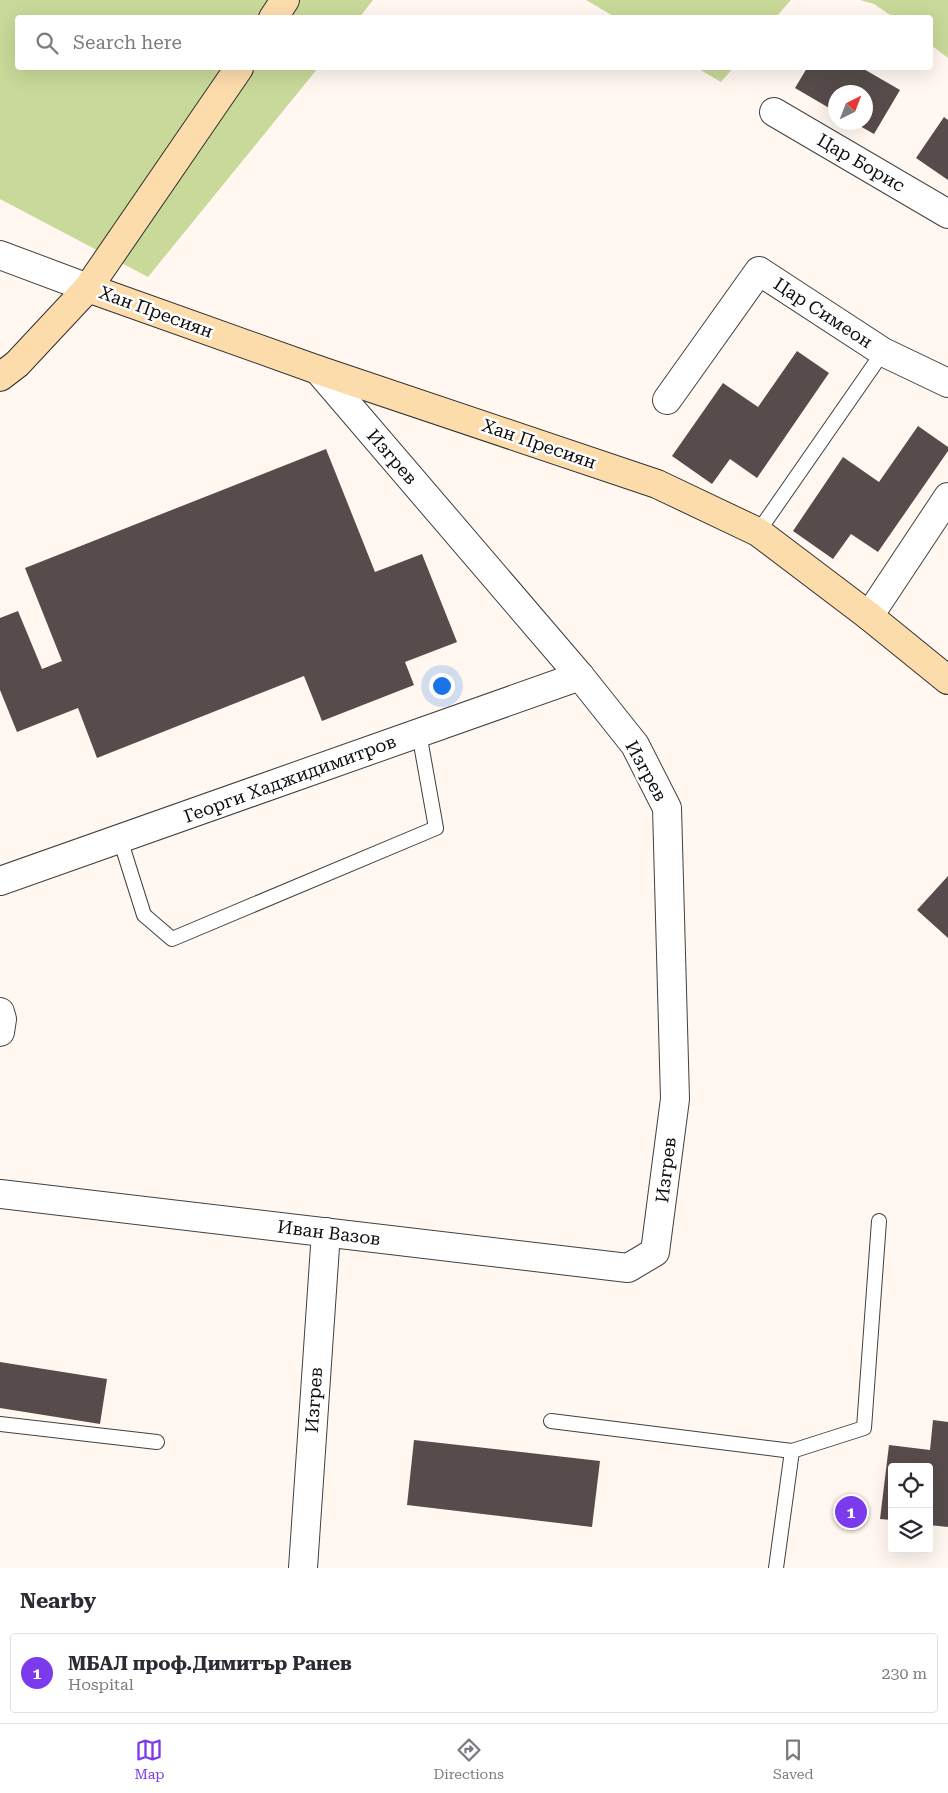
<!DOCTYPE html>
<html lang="en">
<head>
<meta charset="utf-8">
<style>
	body { margin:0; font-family:"Roboto Serif",serif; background:#f7f7f7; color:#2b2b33 }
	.controls { position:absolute; right:15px; bottom:15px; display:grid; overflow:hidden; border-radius:5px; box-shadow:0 5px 20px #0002 }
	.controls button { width:45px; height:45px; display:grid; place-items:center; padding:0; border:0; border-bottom:1px solid #e1e1e2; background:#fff; color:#2b2b33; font:25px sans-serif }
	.compass { position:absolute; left:828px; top:85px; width:45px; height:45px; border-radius:50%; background:#fff; box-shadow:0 5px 20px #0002; rotate:42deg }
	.you { position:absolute; left:441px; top:685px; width:18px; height:18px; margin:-12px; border:4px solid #fff; border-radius:50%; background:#1a73e8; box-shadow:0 0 0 8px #1a73e833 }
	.badge { display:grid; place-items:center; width:32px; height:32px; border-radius:50%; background:#7c3aed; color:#fff; font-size:16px; font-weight:700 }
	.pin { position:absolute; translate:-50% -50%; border:2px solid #fff; box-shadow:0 1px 5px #0006 }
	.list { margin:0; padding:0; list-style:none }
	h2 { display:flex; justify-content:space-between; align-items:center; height:65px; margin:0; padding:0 20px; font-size:21px }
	h2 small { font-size:16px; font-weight:400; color:#7c7c81 }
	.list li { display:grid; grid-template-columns:32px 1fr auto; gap:15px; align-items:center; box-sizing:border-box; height:80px; margin:0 10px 10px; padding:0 10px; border:1px solid #e1e1e2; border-radius:5px }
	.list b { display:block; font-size:19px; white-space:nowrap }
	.list p { margin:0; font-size:16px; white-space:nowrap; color:#7c7c81 }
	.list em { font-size:16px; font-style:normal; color:#7c7c81 }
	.icon { flex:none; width:28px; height:28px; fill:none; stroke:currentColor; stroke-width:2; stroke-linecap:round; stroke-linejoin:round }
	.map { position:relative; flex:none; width:948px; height:1568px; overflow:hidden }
	.search { position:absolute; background:#fff; box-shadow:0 5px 20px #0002; left:15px; right:15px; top:15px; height:55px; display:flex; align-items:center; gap:12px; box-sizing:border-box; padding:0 18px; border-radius:5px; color:#7c7c81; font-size:19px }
	.sheet { height:155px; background:#fff }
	nav { display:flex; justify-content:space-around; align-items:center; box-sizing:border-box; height:70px; border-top:1px solid #e1e1e2; background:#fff; font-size:14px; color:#7c7c81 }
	nav a { display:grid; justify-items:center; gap:2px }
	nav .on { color:#7c3aed }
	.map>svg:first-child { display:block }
	.forest { fill:#c9d999 }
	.building { fill:#574c4b }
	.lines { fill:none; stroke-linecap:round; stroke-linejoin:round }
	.lane-casing { stroke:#414141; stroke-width:16 }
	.street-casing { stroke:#414141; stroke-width:30 }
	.secondary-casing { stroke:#303030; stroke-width:30 }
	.lane { stroke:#fff; stroke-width:14 }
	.street { stroke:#fff; stroke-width:28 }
	.secondary { stroke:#fddcac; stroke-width:28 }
	.labels { text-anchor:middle; stroke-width:5; stroke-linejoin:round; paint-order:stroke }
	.street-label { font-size:18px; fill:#0e0e0e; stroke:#fff }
</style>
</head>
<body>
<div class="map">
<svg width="948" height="1568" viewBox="0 0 948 1568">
	<rect width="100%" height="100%" fill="#fff7f0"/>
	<g class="forest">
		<polygon points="0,0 373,0 359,18 18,18 18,68 318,68 148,277 0,199"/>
		<polygon points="586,0 791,0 776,17 615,17"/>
		<polygon points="860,0 948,0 948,58 931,45 930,18 893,17 874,4"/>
		<polygon points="697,68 733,68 721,82"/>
	</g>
	<g class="building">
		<polygon points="807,68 862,68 900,90 874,134 853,122 866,122 866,92 836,92 836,112 795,88"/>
		<polygon points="944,117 948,120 948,180 916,158"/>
		<polygon points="797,351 829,373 757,478 730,459 712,484 672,456 723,383 758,407"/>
		<polygon points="918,426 948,447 948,451 878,552 851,534 833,559 793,531 843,457 879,482"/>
		<polygon points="326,449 375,572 422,554 457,642 405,662 414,685 322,721 304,676 97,758 78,708 17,732 0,690 0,618 18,611 42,669 62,661 25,568"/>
		<polygon points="948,876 948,938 917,910"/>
		<polygon points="0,1362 107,1379 100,1424 0,1408"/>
		<polygon points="933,1420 948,1422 948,1527 929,1525 929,1467 892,1467 892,1520 880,1519 889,1445 930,1450"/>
		<polygon points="414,1440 600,1461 592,1527 407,1505"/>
	</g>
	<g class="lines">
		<g class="lane-casing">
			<g id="lane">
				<polyline points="758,532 883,352"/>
				<polyline points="120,839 144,915 172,939 436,828 419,733"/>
				<polyline points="551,1421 792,1451"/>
				<polyline points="0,1424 157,1442"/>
				<polyline points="776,1568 792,1451 864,1428 879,1221"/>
			</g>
		</g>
		<g class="street-casing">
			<g id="street">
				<polyline points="774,112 948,214"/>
				<polyline points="0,255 88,288"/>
				<polyline points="667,400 759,271 883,352 948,383"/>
				<polyline points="869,616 948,497"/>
				<polyline points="0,881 580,676"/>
				<polyline points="0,1012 2,1019 0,1032"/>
				<polyline points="0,1194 628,1268 655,1252 675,1099 667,808 635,745 580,676 318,370"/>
				<polyline points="303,1568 326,1232"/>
			</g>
		</g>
		<g class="secondary-casing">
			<g id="secondary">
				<polyline points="273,18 285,0"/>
				<polyline points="88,288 318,370 657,484 758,532 869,616 948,680"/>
				<polyline points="0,377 17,364 88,288 239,68"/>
			</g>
		</g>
		<use href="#lane" class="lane"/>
		<use href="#street" class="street"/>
		<use href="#secondary" class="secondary"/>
	</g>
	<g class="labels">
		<g class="street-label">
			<text transform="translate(861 163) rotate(30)" y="6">Цар Борис</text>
			<text transform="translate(156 312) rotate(20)" y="6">Хан Пресиян</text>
			<text transform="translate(823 313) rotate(33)" y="6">Цар Симеон</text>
			<text transform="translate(539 444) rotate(19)" y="6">Хан Пресиян</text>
			<text transform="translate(392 457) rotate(49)" y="6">Изгрев</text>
			<text transform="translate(646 771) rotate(61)" y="6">Изгрев</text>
			<text transform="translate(290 779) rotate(-20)" y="6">Георги Хаджидимитров</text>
			<text transform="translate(666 1170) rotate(-83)" y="6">Изгрев</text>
			<text transform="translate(329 1233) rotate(7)" y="6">Иван Вазов</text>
			<text transform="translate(314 1400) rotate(-86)" y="6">Изгрев</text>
		</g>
	</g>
</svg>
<div class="controls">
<button><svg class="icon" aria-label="locate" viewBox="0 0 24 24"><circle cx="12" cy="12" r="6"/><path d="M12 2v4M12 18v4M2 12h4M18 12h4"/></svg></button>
<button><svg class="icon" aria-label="layers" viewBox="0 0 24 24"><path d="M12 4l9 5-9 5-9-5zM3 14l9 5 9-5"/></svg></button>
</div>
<svg class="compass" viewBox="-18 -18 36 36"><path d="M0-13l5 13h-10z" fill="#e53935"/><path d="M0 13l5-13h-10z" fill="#7c7c81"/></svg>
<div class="you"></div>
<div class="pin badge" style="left:851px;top:1512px">1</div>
<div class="search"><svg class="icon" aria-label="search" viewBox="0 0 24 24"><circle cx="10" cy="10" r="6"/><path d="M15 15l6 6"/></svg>Search here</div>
</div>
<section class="sheet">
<h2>Nearby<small></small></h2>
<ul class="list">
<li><span class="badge">1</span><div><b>МБАЛ проф.Димитър Ранев</b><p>Hospital</p></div><em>230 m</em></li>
</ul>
</section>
<nav>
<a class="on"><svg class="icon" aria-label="map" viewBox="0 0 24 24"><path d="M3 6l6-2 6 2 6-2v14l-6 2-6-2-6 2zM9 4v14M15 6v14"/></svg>Map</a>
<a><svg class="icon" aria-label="directions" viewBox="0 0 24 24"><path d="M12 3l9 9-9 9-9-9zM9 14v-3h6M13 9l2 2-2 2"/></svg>Directions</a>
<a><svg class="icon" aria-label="saved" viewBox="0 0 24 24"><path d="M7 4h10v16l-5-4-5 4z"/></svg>Saved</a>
</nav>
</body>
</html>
